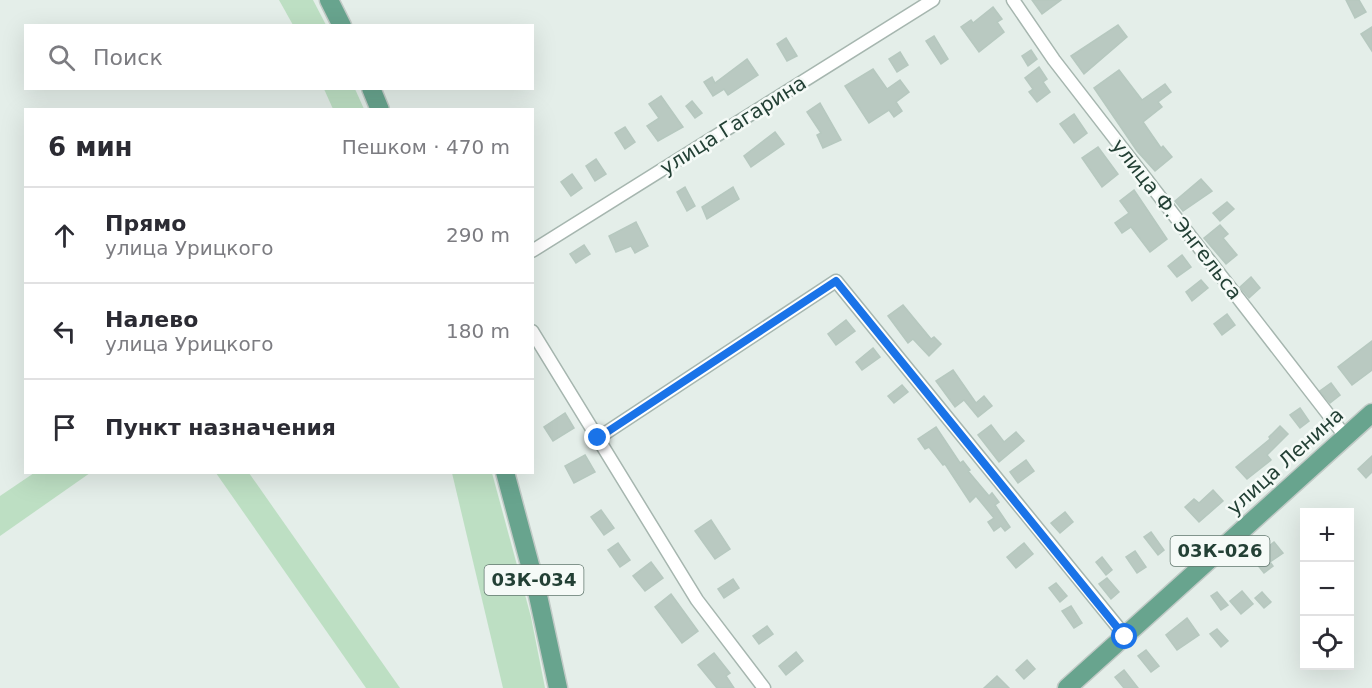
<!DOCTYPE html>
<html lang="ru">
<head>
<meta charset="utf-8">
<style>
	body { margin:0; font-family:"DejaVu Sans",sans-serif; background:#f7f7f7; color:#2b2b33 }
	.controls { position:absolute; right:18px; bottom:18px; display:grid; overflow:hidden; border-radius:0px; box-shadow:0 6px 24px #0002 }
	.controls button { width:54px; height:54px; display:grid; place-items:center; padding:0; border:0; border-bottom:2px solid #e1e1e2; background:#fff; color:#2b2b33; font:30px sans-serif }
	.stop { position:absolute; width:18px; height:18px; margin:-14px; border:4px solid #1a73e8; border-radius:50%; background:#fff }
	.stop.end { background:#1a73e8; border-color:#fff; box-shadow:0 2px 6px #0008 }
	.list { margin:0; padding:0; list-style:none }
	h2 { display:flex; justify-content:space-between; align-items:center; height:78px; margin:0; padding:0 24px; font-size:26px }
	h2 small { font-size:20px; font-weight:400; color:#7c7c81 }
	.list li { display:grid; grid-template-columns:39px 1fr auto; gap:18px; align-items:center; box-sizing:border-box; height:96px; padding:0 24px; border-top:2px solid #e1e1e2 }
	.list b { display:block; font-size:22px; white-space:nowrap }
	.list p { margin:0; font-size:20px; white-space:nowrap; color:#7c7c81 }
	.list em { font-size:20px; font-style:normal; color:#7c7c81 }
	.icon { flex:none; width:33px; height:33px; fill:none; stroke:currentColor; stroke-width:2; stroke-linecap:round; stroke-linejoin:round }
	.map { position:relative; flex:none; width:1372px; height:688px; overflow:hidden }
	.search { position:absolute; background:#fff; box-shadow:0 6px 24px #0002; left:24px; top:24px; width:510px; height:66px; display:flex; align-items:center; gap:15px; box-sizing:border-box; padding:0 21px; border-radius:0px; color:#7c7c81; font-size:22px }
	.panel { position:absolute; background:#fff; box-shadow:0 6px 24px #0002; left:24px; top:108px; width:510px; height:366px; border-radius:0px }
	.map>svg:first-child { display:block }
	.green { fill:#bddfc3 }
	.building { fill:#b9c9c1; stroke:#b6c8bf; stroke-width:1.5 }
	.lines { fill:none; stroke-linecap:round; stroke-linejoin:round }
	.minor-casing { stroke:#a6b6af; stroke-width:15 }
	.primary-casing { stroke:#c1cac6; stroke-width:21 }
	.minor { stroke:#fff; stroke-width:12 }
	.primary { stroke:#68a48e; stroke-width:18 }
	.route { stroke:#1a73e8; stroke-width:8 }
	.labels { text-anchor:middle; stroke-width:5; stroke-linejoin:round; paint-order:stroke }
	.shield { fill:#f5faf7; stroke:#62786f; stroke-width:1.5 }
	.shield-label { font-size:18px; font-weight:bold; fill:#234035 }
	.street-label { font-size:20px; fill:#234035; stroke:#f5faf7 }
</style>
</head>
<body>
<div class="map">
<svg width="1372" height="688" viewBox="0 0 1372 688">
	<rect width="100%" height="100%" fill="#e4eee9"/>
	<g class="green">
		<polygon points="279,0 313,0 326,25 293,25"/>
		<polygon points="324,89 355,89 364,109 333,109"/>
		<polygon points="34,473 90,473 0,536 0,496"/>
		<polygon points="216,473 249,473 400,688 366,688"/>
		<polygon points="452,473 492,473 531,617 545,688 503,688"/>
	</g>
	<g class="building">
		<polygon points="1032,0 1061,0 1042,14"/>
		<polygon points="1346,0 1359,0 1366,12 1355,18"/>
		<polygon points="993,7 1002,19 997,22 1004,32 979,52 961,27 971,20 973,23"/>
		<polygon points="1118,25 1127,37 1084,74 1071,56"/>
		<polygon points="1372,27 1372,51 1361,34"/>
		<polygon points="934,36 948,59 941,64 926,41"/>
		<polygon points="786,38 797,56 787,61 777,44"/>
		<polygon points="1031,50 1037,59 1028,66 1022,56"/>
		<polygon points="900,52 908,65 897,72 889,59"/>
		<polygon points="747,59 758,75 728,95 724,89 713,96 704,82 712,77 715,83"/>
		<polygon points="1039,67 1047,79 1043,82 1050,92 1037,102 1029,92 1033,89 1025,78"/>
		<polygon points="873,69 887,89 900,80 909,92 896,102 902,111 894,117 889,110 869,123 845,86"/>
		<polygon points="1119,70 1142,100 1165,84 1171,92 1158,102 1162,107 1143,122 1161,148 1163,146 1172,157 1155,171 1137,151 1094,88"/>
		<polygon points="661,96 683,127 658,141 647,126 659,118 649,104"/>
		<polygon points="692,101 702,113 695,118 686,106"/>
		<polygon points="820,103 841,140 823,148 817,135 821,133 807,112"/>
		<polygon points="1074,114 1087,133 1074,143 1060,124"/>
		<polygon points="625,127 635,142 625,149 615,133"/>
		<polygon points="775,132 784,144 751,167 744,156"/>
		<polygon points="1098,147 1118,174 1102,187 1082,158"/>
		<polygon points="596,159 606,174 595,181 586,166"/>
		<polygon points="572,174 582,188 571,196 561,182"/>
		<polygon points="1201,179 1212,191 1183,211 1175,201"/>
		<polygon points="685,187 695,206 687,211 677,192"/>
		<polygon points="733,187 739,199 707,219 702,207"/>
		<polygon points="1134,190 1167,239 1150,252 1131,227 1122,233 1115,223 1129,213 1120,201"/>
		<polygon points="1227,202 1234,209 1220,221 1213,213"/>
		<polygon points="636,222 648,246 635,253 631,246 616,252 609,236"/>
		<polygon points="1220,225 1228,234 1223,238 1237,255 1226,264 1204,238"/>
		<polygon points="584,245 590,254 576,263 570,254"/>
		<polygon points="1182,255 1191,267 1177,277 1168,266"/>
		<polygon points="1251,277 1260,288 1249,298 1240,287"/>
		<polygon points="1201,280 1208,288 1192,301 1186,292"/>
		<polygon points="903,305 931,339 934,337 941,344 929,356 913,339 908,343 888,316"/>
		<polygon points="1227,314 1235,325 1222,335 1214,324"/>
		<polygon points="846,320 855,331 836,345 828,334"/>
		<polygon points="1372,341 1372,370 1352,385 1338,367"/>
		<polygon points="873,348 880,357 862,370 856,362"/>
		<polygon points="953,370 976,403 984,396 992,406 978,417 964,400 955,407 936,381"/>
		<polygon points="1331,383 1340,395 1330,403 1320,391"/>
		<polygon points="902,385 908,392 894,403 888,396"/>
		<polygon points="1300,408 1309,421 1300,428 1290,415"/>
		<polygon points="565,413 574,428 553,441 544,427"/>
		<polygon points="991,425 1004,442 1016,432 1024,441 999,462 978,435"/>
		<polygon points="1280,426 1288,434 1267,455 1271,460 1247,479 1236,467 1270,439 1269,437"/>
		<polygon points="936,427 960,463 963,461 970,470 968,471 989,496 992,493 999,502 995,505 1010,527 1005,531 1001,526 994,531 988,522 994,518 976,496 970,502 945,464 943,465 929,447 925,449 918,439"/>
		<polygon points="585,455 595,472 574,483 565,466"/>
		<polygon points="1372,456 1372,472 1366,478 1358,469"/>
		<polygon points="1026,460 1034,471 1018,483 1010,472"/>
		<polygon points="1213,490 1223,501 1199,522 1185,507 1194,499 1199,503"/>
		<polygon points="601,510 614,528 604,535 591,517"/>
		<polygon points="1065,512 1073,522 1060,533 1051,523"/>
		<polygon points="711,520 730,549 715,559 695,531"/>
		<polygon points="1151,532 1164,550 1158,555 1144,537"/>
		<polygon points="1274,542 1283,553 1270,562 1273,566 1264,573 1253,559"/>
		<polygon points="618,543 630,560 620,567 608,550"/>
		<polygon points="1024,543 1033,554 1016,568 1007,557"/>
		<polygon points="1135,551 1146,567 1137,573 1126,557"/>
		<polygon points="1102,557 1112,570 1106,575 1096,562"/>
		<polygon points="651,562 663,578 645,591 633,576"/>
		<polygon points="1107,578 1119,592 1111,599 1099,584"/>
		<polygon points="733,579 739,588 724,598 718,589"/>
		<polygon points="1056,583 1067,596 1060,602 1049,588"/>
		<polygon points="1242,591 1253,604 1241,614 1230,601"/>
		<polygon points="1217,592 1228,605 1221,610 1211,596"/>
		<polygon points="1262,592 1271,602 1264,608 1255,598"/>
		<polygon points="671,594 698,631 682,643 655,607"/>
		<polygon points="1071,606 1082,623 1074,628 1062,611"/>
		<polygon points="1187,618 1199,635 1177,650 1166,635"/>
		<polygon points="767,626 773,634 759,644 753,636"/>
		<polygon points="1217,629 1228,641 1221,647 1210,634"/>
		<polygon points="1146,650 1159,666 1151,672 1138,656"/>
		<polygon points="796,652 803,661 786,675 779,666"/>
		<polygon points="714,653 730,673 726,676 734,688 717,688 698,665"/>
		<polygon points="1027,660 1035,669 1024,679 1016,670"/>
		<polygon points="1124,670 1138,688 1124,688 1115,677"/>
		<polygon points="997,676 1009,688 984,688"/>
	</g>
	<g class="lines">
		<g class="minor-casing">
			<g id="minor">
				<polyline points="1013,0 1054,60 1345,436"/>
				<polyline points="532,251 933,0"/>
				<polyline points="532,331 697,600 764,688"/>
				<polyline points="598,438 836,281 1126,637"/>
			</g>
		</g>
		<g class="primary-casing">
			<g id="primary">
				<polyline points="329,0 342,26"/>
				<polyline points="371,88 380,110"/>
				<polyline points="505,472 537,591 558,688"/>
				<polyline points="1067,688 1372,413"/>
			</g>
		</g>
		<use href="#minor" class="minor"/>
		<use href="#primary" class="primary"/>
	</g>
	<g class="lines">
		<polyline class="route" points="598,438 836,281 1125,637"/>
	</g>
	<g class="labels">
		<g class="shield">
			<rect x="1170.5" y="536" width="99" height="30" rx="4.5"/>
			<rect x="484.5" y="565" width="99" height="30" rx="4.5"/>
		</g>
		<g class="shield-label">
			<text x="1220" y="557">03К-026</text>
			<text x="534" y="586">03К-034</text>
		</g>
		<g class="street-label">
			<text transform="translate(733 125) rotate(-32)" y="7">улица Гагарина</text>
			<text transform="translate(1177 219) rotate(52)" y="7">улица Ф. Энгельса</text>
			<text transform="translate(1285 461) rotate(-42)" y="7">улица Ленина</text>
		</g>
	</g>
</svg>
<div class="controls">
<button>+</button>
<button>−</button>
<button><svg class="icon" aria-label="locate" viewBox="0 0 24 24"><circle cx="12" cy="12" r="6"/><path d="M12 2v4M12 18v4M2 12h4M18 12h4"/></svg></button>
</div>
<div class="stop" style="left:1125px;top:637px"></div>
<div class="stop end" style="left:598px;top:438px"></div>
<div class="search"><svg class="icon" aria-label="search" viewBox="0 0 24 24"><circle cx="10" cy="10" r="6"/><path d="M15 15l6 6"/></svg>Поиск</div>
<section class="panel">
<h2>6 мин<small>Пешком · 470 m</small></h2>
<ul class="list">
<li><svg class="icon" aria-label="ahead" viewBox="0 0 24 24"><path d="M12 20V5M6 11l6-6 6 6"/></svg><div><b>Прямо</b><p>улица Урицкого</p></div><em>290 m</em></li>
<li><svg class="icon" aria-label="left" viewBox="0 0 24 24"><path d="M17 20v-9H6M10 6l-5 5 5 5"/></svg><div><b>Налево</b><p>улица Урицкого</p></div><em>180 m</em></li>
<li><svg class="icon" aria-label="arrive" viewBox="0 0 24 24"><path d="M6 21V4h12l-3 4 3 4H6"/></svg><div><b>Пункт назначения</b></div></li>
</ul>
</section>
</div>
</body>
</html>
